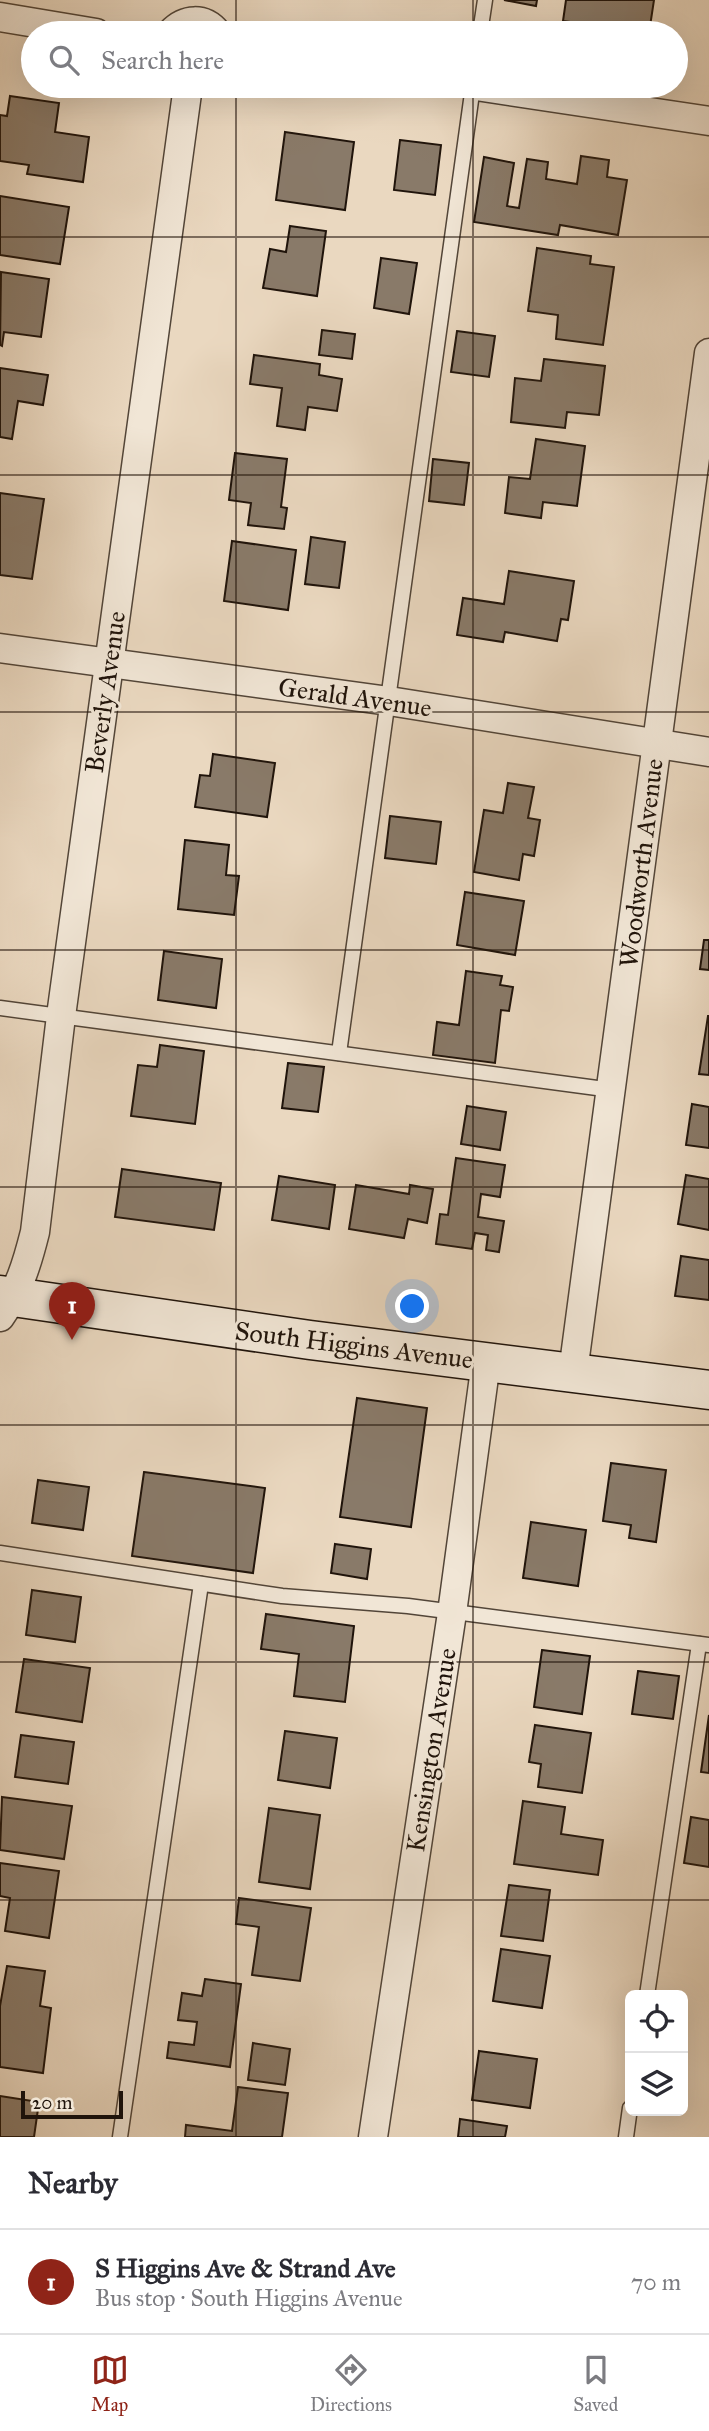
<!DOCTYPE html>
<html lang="en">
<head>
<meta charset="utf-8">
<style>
	body { margin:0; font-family:"IM FELL Great Primer",serif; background:#f7f7f7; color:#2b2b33 }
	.controls { position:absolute; right:21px; bottom:21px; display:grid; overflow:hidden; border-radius:10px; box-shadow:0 7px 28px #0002 }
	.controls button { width:63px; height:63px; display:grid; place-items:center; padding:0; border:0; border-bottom:2px solid #e1e1e2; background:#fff; color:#2b2b33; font:35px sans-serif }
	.scale { position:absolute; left:21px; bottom:18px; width:102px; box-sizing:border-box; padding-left:7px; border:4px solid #20140b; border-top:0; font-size:19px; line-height:24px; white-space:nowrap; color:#20140b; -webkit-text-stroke:5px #f1e6d6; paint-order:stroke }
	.you { position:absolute; left:413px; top:1307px; width:24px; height:24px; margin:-18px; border:5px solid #fff; border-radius:50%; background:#1a73e8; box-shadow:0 0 0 10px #1a73e833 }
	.badge { display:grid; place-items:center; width:46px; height:46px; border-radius:50%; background:#8f2418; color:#fff; font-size:23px; font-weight:700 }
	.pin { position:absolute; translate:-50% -58px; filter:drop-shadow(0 2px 4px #0008) }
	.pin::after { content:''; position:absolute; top:37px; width:24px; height:21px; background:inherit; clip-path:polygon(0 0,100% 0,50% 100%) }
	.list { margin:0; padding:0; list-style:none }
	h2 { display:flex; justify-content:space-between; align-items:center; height:91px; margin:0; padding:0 28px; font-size:30px }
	h2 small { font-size:23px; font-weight:400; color:#7c7c81 }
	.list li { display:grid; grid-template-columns:46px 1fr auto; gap:21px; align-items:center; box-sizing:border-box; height:105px; padding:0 28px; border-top:2px solid #e1e1e2 }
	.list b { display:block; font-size:26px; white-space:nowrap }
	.list p { margin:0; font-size:23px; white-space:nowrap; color:#7c7c81 }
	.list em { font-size:23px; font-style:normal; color:#7c7c81 }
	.icon { flex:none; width:38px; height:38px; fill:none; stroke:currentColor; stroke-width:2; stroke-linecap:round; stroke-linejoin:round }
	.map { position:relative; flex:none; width:709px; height:2137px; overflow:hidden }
	.search { position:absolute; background:#fff; box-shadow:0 7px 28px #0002; left:21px; right:21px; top:21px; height:77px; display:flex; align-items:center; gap:18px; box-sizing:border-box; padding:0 24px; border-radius:38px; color:#7c7c81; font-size:26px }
	.sheet { height:196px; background:#fff }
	nav { display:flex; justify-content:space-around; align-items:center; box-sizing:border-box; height:98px; border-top:2px solid #e1e1e2; background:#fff; font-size:19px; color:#7c7c81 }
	nav a { display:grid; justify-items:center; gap:4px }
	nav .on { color:#8f2418 }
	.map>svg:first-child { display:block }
	.building { fill:#897a69; stroke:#20140b; stroke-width:2 }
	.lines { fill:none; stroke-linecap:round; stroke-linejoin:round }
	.lane-casing { stroke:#524538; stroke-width:17 }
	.street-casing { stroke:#524538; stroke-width:31 }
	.secondary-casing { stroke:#20140b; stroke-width:41 }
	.lane { stroke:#f1e6d6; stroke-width:14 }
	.street { stroke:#f1e6d6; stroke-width:28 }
	.secondary { stroke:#f1e6d6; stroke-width:38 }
	.grid { fill:none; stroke:#20140b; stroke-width:2; stroke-opacity:0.55 }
	.labels { text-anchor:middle; stroke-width:6; stroke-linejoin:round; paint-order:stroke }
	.street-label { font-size:26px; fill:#20140b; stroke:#f1e6d6 }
</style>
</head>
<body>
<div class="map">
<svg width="709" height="2137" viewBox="0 0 709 2137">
	<rect width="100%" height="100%" fill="#ead8c0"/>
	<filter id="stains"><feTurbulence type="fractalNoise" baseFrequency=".00286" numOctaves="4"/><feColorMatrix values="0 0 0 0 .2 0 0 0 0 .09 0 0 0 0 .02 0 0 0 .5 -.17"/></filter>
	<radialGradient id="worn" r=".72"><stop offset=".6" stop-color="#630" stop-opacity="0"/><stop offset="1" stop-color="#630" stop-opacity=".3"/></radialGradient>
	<g class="building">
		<polygon points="504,0 537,0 536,6"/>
		<polygon points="566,0 654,0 649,33 563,21"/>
		<polygon points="10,96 59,103 55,132 89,137 83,182 27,174 29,165 0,161 0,115 7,116"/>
		<polygon points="285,132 354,142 345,210 276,200"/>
		<polygon points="400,140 441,145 435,195 394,190"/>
		<polygon points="581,156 609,160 607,177 627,180 618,235 560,225 558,235 474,222 484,157 514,163 507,206 519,208 527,159 548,162 546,179 577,184"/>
		<polygon points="0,196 69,207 60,264 0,255"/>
		<polygon points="290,226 326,231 317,296 263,288 270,249 286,252"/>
		<polygon points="537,248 591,256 590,264 614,267 603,345 556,339 558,315 528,311"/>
		<polygon points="381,258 417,263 409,314 374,308"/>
		<polygon points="1,272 49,279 41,337 4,332 2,346 0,345"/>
		<polygon points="322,330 355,334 352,359 319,355"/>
		<polygon points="457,331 495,336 489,377 451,372"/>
		<polygon points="254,355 320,364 319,375 342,379 337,411 308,407 305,430 277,426 282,388 250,384"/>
		<polygon points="544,359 605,366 599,415 567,412 565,428 511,422 515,378 541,381"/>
		<polygon points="0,368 48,375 43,405 18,401 12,439 0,437"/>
		<polygon points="536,439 585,446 577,506 543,502 541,518 505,513 509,477 530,479"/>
		<polygon points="235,453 287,459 281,507 287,508 284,529 248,525 251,503 229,500"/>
		<polygon points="433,459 469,463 464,505 429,501"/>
		<polygon points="0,493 44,499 32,579 0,575"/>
		<polygon points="311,537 345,542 339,588 305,584"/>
		<polygon points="232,541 296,550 288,610 224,601"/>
		<polygon points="509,571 574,581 568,620 561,619 557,641 505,632 503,642 457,635 463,598 504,604"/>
		<polygon points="213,754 275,763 267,817 195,807 200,775 210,776"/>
		<polygon points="508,783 534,787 528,818 540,820 534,856 523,854 519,880 474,872 484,810 503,813"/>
		<polygon points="390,816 441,822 436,864 385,858"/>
		<polygon points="185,840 229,845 226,875 239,876 234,915 178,909"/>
		<polygon points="465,892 524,901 515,955 457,945"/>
		<polygon points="704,940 709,940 709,970 700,969"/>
		<polygon points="164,951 222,959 216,1008 158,1000"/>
		<polygon points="466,971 502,976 500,985 513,987 509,1011 501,1010 495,1063 433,1055 437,1022 459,1025"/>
		<polygon points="708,1016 709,1016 709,1075 699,1074"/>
		<polygon points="160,1045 204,1051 195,1124 131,1116 138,1065 157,1067"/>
		<polygon points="288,1063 324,1067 318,1112 282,1108"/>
		<polygon points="692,1104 709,1107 709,1148 686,1145"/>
		<polygon points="467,1106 506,1112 500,1150 461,1144"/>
		<polygon points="456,1158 505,1165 500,1197 481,1194 478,1217 504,1221 499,1252 486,1250 488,1235 475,1233 472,1249 436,1244 440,1214 448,1215"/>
		<polygon points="122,1169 221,1183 214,1230 115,1217"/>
		<polygon points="686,1175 709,1179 709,1230 678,1224"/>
		<polygon points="279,1176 335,1185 329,1229 272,1220"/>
		<polygon points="356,1185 409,1194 410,1185 433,1189 427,1223 408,1219 404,1238 349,1229"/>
		<polygon points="681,1256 709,1260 709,1300 675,1296"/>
		<polygon points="357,1398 427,1408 411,1527 340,1517"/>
		<polygon points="611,1463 666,1470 656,1542 629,1538 631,1525 603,1521"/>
		<polygon points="144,1472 265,1488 253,1573 132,1556"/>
		<polygon points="38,1480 89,1487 83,1530 32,1523"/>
		<polygon points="531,1522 586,1530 578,1586 523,1578"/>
		<polygon points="335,1544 371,1549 367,1579 331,1573"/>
		<polygon points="32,1590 81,1597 75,1642 26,1635"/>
		<polygon points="266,1614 354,1626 345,1702 294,1696 299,1654 261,1649"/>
		<polygon points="542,1650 590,1656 582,1714 534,1707"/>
		<polygon points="24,1659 90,1668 82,1722 16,1712"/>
		<polygon points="638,1671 679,1676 673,1719 632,1714"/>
		<polygon points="709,1715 709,1773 701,1772"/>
		<polygon points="535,1725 591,1733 582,1793 538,1787 541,1764 529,1762"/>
		<polygon points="285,1731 337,1738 330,1788 278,1780"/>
		<polygon points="21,1735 74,1742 68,1784 15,1777"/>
		<polygon points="2,1797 72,1806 64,1859 0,1850"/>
		<polygon points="523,1801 565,1807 561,1834 603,1840 598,1875 514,1864"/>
		<polygon points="269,1808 320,1815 310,1889 259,1882"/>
		<polygon points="691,1817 709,1820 709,1867 684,1863"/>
		<polygon points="0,1863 59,1871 49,1938 5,1931 10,1898 0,1896"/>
		<polygon points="509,1885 550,1890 543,1941 501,1936"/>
		<polygon points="239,1898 311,1908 300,1981 252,1975 259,1927 236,1924"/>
		<polygon points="501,1949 550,1956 542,2008 493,2001"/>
		<polygon points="7,1966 45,1971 40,2006 51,2008 43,2073 0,2067 0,2006"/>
		<polygon points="205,1979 241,1984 230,2067 167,2058 169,2042 194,2045 197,2022 178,2020 182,1993 202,1996"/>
		<polygon points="253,2043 290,2049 285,2085 248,2080"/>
		<polygon points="479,2051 537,2059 530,2108 472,2100"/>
		<polygon points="238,2087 288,2093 282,2137 185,2137 186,2125 232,2131"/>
		<polygon points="0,2096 39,2102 34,2137 0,2137"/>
		<polygon points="460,2119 507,2126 505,2137 458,2137"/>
	</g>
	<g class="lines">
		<g class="lane-casing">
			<g id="lane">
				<polyline points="480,33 485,0"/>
				<polyline points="0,1008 612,1090"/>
				<polyline points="339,1053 473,86"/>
				<polyline points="0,1553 282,1596 408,1606 709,1645"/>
				<polyline points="647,1995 699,1644"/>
				<polyline points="120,2137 201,1584"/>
				<polyline points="626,2137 630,2108"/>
			</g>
		</g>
		<g class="street-casing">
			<g id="street">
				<polyline points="0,17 96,33"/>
				<path d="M171 33C185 18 204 17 217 33"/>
				<polyline points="476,86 709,121"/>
				<polyline points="0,648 389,701 709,752"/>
				<path d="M0 1317C19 1290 27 1264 35 1232L61 1016 188 86"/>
				<polyline points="573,1372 709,353"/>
				<polyline points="373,2137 452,1613 486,1362"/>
			</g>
		</g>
		<g class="secondary-casing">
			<polyline id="secondary" points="0,1295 310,1340 709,1390"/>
		</g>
		<use href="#lane" class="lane"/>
		<use href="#street" class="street"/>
		<use href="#secondary" class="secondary"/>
	</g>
	<path class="grid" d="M236 0V33M473 0V33M236 86V2137M473 86V2137M0 237H709M0 475H709M0 712H709M0 950H709M0 1187H709M0 1425H709M0 1662H709M0 1900H709"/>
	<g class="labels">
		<g class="street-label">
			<text transform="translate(105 692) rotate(-82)" y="9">Beverly Avenue</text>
			<text transform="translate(355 697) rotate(8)" y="9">Gerald Avenue</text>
			<text transform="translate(641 863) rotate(-83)" y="9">Woodworth Avenue</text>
			<text transform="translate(354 1345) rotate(7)" y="9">South Higgins Avenue</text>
			<text transform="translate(431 1750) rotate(-81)" y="9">Kensington Avenue</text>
		</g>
	</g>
	<rect width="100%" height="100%" filter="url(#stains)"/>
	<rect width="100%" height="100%" fill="url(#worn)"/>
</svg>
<div class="controls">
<button><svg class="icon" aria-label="locate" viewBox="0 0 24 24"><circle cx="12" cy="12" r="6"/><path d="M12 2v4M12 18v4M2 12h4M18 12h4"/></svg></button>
<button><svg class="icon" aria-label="layers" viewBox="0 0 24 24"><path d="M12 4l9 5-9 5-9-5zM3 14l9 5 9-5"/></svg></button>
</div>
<div class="scale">20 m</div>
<div class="you"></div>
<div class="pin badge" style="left:72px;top:1340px">1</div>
<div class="search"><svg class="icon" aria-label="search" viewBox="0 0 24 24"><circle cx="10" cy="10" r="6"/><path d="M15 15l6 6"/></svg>Search here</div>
</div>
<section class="sheet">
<h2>Nearby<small></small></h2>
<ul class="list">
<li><span class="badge">1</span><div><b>S Higgins Ave &amp; Strand Ave</b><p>Bus stop · South Higgins Avenue</p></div><em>70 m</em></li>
</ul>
</section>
<nav>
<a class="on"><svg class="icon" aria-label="map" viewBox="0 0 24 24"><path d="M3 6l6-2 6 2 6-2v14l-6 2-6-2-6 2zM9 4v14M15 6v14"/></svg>Map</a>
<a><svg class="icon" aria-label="directions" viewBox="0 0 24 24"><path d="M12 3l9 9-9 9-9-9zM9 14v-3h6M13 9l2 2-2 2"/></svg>Directions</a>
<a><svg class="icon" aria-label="saved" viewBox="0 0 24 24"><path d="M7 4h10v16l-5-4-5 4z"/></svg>Saved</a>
</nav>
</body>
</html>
